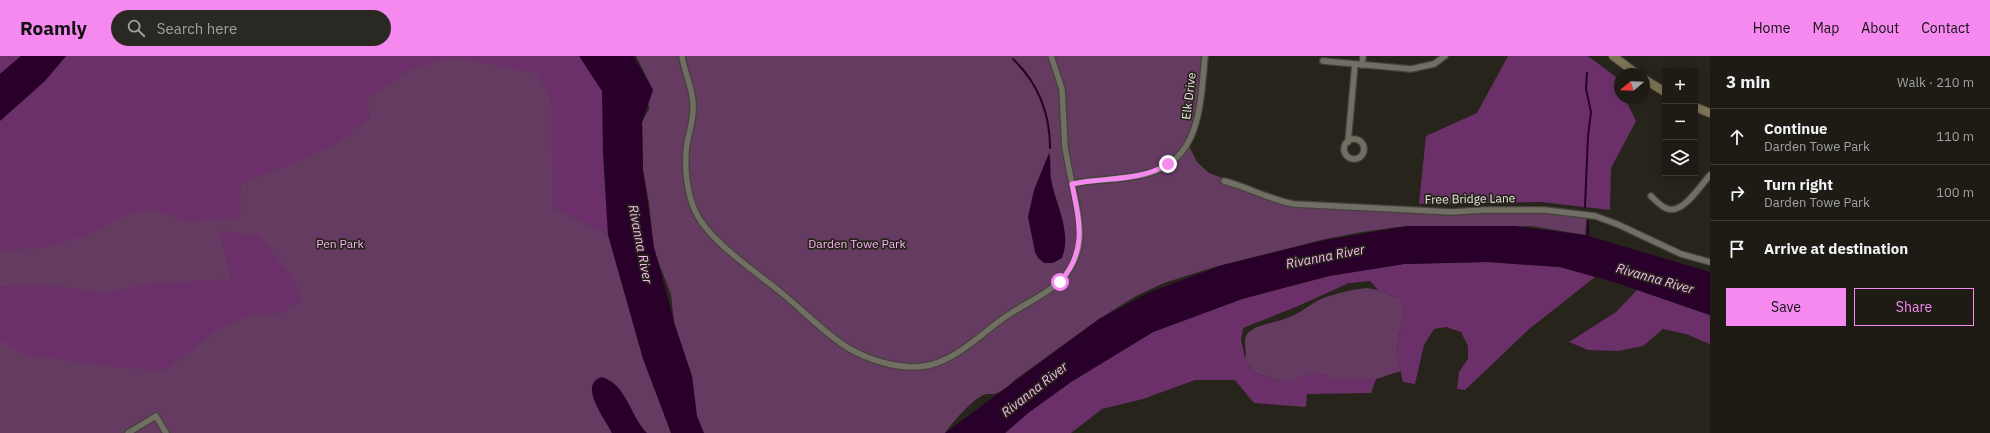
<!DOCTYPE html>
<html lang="en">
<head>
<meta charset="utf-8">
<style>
	body { margin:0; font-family:"IBM Plex Sans",sans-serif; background:#2a2822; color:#f1f3f6 }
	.controls { position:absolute; right:12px; top:12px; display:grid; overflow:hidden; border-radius:0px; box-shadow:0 2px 10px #0003 }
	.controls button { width:36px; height:36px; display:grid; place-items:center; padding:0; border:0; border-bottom:1px solid #3b3934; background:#1d1b14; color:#f1f3f6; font:20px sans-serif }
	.compass { position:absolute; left:1614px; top:12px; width:36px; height:36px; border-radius:50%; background:#1d1b14; box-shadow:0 2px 10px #0003; rotate:251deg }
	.stop { position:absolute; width:12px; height:12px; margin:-9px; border:3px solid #f589ef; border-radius:50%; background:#fff }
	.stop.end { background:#f589ef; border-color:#fff; box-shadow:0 1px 4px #0008 }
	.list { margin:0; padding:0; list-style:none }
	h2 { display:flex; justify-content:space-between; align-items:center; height:52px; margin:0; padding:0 16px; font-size:17px }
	h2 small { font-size:13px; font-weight:400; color:#a0a1a0 }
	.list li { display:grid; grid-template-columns:26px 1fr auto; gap:12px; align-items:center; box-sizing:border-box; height:56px; padding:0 16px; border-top:1px solid #3b3934 }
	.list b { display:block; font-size:15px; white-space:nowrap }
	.list p { margin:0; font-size:13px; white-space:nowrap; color:#a0a1a0 }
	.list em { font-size:13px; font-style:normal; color:#a0a1a0 }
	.actions { display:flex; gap:8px; padding:12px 16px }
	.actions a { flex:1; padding:9px 0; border:1px solid #f589ef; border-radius:0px; text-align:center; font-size:14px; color:#f589ef }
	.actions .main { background:#f589ef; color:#111 }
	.icon { flex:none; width:22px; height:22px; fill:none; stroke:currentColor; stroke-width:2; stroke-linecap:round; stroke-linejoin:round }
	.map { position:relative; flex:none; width:1710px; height:377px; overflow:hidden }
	header { display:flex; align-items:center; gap:24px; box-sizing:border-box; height:56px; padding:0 20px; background:#f589ef; color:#111 }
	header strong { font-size:19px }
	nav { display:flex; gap:22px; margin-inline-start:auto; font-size:14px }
	.search { width:280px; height:36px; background:#2a2822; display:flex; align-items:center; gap:10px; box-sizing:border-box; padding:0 14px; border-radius:22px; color:#a0a1a0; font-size:15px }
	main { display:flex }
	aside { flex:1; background:#1d1b14 }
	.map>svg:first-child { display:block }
	.green { fill:#653b62 }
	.forest { fill:#6b3069 }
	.water { fill:#290029 }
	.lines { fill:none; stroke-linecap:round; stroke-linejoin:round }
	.stream { stroke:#290029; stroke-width:2 }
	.street-casing { stroke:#44413a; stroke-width:8 }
	.secondary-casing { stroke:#44413a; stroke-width:10 }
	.street { stroke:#716e63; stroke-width:5.5 }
	.secondary { stroke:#7e7557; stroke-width:8 }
	.route { stroke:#f589ef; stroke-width:5 }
	.labels { text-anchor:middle; stroke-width:3.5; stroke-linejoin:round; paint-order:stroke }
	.street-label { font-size:12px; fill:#e8e6e0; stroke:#27241b }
	.park-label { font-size:12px; fill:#f8b2f2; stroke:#27241b }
	.water-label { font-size:13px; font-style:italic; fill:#fdb8f8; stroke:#27241b }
</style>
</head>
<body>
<header>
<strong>Roamly</strong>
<div class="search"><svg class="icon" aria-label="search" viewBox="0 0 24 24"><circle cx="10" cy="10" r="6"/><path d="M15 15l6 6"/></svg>Search here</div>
<nav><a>Home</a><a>Map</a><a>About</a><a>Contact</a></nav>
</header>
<main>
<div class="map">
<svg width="1710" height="377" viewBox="0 0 1710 377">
	<rect width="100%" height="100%" fill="#27241b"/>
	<g class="green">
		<polygon points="65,0 604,0 680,377 0,377 0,61"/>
		<path d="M636 0H1204L1199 60 1197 72 1188 88 1197 106 1209 117 1281 144 1412 155 1512 154 1587 159 1585 179 1531 170 1461 172 1417 170 1397 171 1362 176 1325 183 1218 210 1164 227 1136 240 1099 263 1016 323C1009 329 1002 337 993 338 992 338 988 338 986 338 973 342 953 366 945 377H699L675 275 671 239 654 194 649 147 643 114 642 66 649 53 648 45 653 34Z"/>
		<path d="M1367 232 1378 234 1400 243 1405 252 1396 295 1401 315 1376 323H1333L1322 318H1308L1295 325H1280L1253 316 1245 302C1248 294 1241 283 1249 276 1259 268 1275 267 1287 262 1299 258 1308 250 1319 244 1335 237 1351 234 1367 232Z"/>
	</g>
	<g class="forest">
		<polygon points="0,0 21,0 0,18"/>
		<polygon points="66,0 579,0 602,35 603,97 608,179 553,152 551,43 537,18 454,1 411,13 367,42 370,62 339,86 291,108 241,128 240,162 184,165 152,153 126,158 88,179 46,191 0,195 0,65 45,25"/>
		<polygon points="1508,0 1588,0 1616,21 1620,31 1620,42 1625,42 1636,65 1611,112 1610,154 1541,146 1419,148 1426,80 1477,57"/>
		<polygon points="220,175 260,180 289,217 303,244 278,258 253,258 220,272 164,315 108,310 27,299 0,284 0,230 64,231 105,237 146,228 231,223"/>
		<polygon points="1488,206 1560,211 1595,221 1528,274 1465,334 1457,333 1459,316 1468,303 1468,290 1461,276 1446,271 1434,273 1424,289 1415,328 1403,326 1396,295 1405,252 1400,243 1378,234 1370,225 1349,227 1296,251 1243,272 1241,284 1245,302 1253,316 1280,325 1295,325 1307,318 1322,318 1334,323 1376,323 1371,337 1307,338 1306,351 1254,347 1235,324 1195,324 1143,343 1102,353 1071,377 1005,377 1028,357 1071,326 1153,276 1242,243 1329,220 1404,208"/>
		<polygon points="1637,234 1710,259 1710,288 1686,278 1663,273 1643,290 1618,295 1588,294 1569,286 1616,256"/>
	</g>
	<g class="water">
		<polygon points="21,0 66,0 45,25 0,65 0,18"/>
		<polygon points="579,0 633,0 653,34 642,66 643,114 654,191 675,269 692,320 697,360 704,377 671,377 643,303 608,179 603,97 602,35"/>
		<path d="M1049 97C1051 102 1050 116 1051 123 1056 150 1072 175 1062 202L1053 207H1044L1038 202 1035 196 1028 161 1034 134Z"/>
		<polygon points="1407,170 1515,170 1585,179 1710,216 1710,259 1614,226 1560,211 1488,206 1404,208 1329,220 1242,243 1153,276 1071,326 1028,357 1005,377 945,377 1099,263 1150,236 1223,209 1321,185"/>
		<path d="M602 321C627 329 630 360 647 377H612C606 364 577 328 602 321Z"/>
	</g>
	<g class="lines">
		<g class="stream">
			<path d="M1013 3C1038 27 1050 57 1050 92"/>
			<polyline points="1585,151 1588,80 1591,56 1586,33 1587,17"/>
			<polyline points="1588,181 1588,165"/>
		</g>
		<g class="street-casing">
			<g id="street">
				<path d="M682 0C684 16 693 32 693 48 694 62 690 74 687 87 684 109 686 136 696 157 711 187 758 217 784 239 806 257 826 279 850 293 868 303 891 310 912 311 923 311 935 309 946 303 966 294 983 277 1001 264 1026 245 1061 235 1074 205 1086 180 1077 153 1072 128 1094 123 1115 124 1136 120 1201 111 1200 51 1205 0"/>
				<polyline points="1051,0 1062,33 1065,92 1072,128"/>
				<polyline points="1323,5 1411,13 1434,8 1445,0"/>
				<polyline points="1362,9 1363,0"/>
				<circle cx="1354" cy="93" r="10"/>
				<polyline points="1348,86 1355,8"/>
				<path d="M1224 125C1248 131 1270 144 1294 148L1452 156 1483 154H1545L1595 160 1617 168 1681 198 1710 206"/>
				<path d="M1651 140C1656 145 1661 151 1668 153 1683 158 1701 129 1710 119"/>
				<polyline points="128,377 156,360 166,377"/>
			</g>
		</g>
		<g class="secondary-casing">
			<g id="secondary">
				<polyline points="1613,0 1637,18"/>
				<polyline points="1644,23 1665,36"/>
				<polyline points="1695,51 1710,57"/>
			</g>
		</g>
		<use href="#street" class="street"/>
		<use href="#secondary" class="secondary"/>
	</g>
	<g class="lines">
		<path class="route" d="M1060 226C1088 194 1079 165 1072 128 1104 121 1139 126 1168 108"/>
	</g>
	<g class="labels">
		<g class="street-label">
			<text transform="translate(1189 40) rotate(-83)" y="4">Elk Drive</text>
			<text transform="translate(1470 143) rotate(-1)" y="4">Free Bridge Lane</text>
		</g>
		<g class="park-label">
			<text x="340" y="192">Pen Park</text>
			<text x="857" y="192">Darden Towe Park</text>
		</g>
		<g class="water-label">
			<text transform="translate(641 188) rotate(79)" y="5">Rivanna River</text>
			<text transform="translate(1325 200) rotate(-11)" y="5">Rivanna River</text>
			<text transform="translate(1655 222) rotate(16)" y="5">Rivanna River</text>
			<text transform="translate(1034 333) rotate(-38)" y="5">Rivanna River</text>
		</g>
	</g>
</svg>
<div class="controls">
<button>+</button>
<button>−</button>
<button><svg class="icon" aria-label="layers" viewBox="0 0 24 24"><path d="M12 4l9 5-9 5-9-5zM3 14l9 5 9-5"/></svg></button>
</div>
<svg class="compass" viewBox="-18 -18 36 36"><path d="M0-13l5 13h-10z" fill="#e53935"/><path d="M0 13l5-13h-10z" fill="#a0a1a0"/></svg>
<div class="stop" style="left:1060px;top:226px"></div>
<div class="stop end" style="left:1168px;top:108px"></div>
</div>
<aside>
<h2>3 min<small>Walk · 210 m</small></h2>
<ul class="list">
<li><svg class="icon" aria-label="ahead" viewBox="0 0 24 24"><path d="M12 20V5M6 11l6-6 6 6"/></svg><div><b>Continue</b><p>Darden Towe Park</p></div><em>110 m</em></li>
<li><svg class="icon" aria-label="right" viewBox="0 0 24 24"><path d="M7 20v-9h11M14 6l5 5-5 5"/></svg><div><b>Turn right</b><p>Darden Towe Park</p></div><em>100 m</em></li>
<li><svg class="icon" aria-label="arrive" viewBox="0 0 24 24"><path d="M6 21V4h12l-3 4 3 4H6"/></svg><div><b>Arrive at destination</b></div></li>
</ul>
<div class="actions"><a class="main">Save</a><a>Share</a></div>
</aside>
</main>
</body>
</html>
